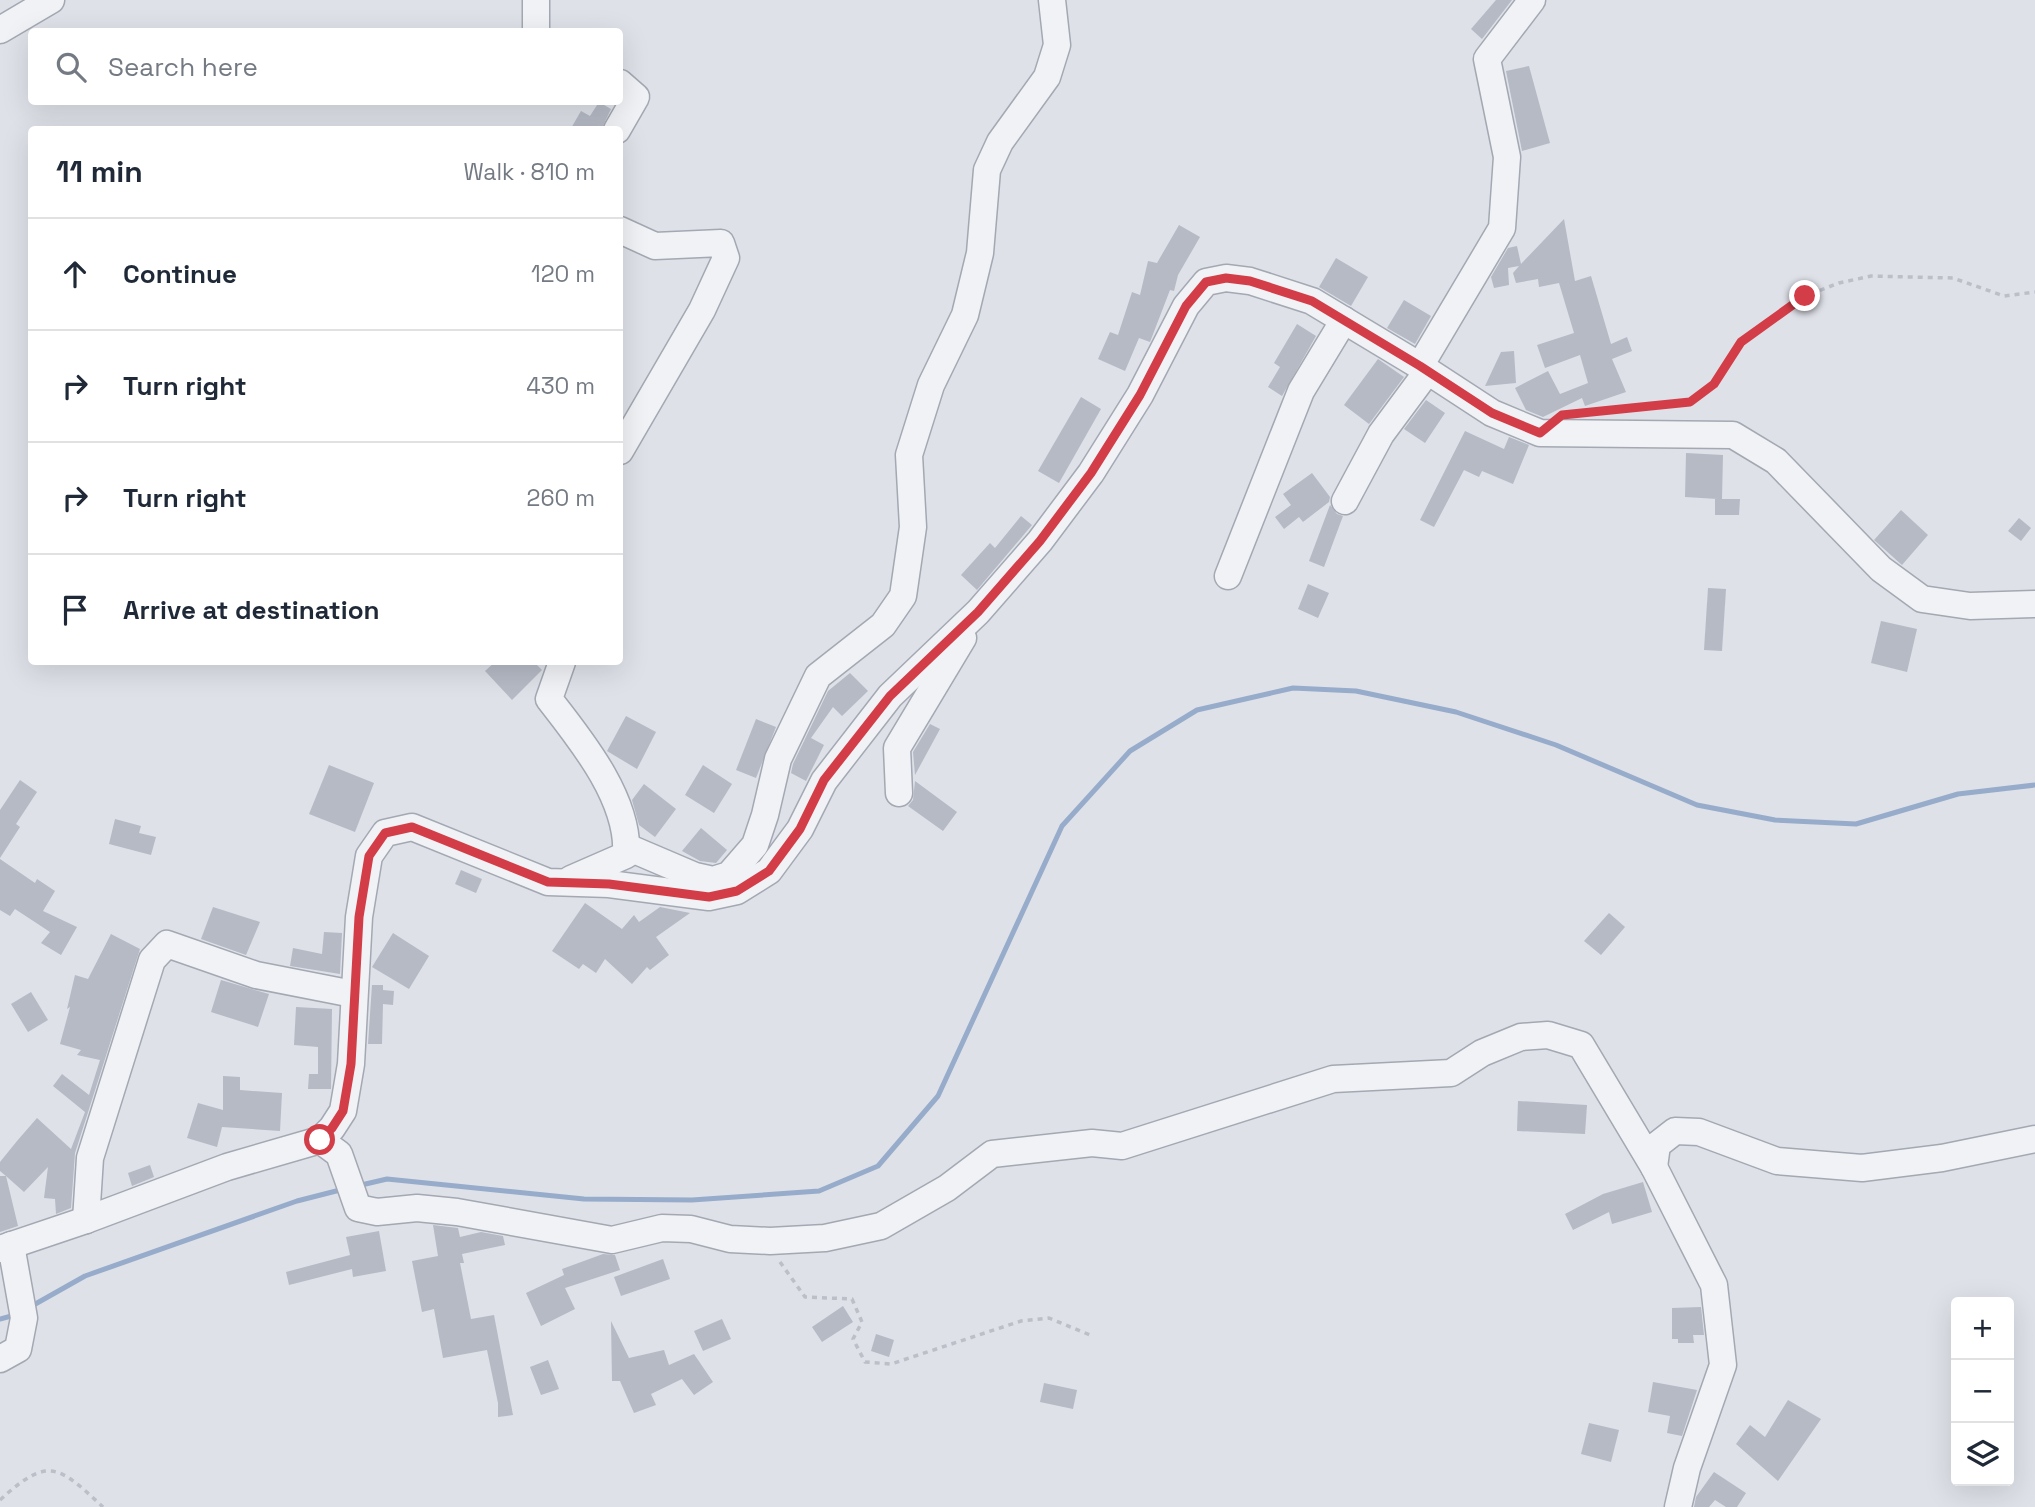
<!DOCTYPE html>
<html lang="en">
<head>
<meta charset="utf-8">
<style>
	body { margin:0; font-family:"Space Grotesk",sans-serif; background:#f6f6f7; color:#1f2937 }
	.controls { position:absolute; right:21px; bottom:21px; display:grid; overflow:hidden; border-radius:7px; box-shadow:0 7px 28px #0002 }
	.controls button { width:63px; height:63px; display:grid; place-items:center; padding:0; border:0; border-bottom:2px solid #e0e1e3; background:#fff; color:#1f2937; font:35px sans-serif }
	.stop { position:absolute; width:21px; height:21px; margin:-16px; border:5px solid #d33d47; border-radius:50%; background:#fff }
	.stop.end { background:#d33d47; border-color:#fff; box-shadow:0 2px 7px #0008 }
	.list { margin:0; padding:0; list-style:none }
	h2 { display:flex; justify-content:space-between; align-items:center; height:91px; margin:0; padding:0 28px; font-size:30px }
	h2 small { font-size:23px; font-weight:400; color:#747a83 }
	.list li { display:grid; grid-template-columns:46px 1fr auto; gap:21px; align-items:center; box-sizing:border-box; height:112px; padding:0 28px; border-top:2px solid #e0e1e3 }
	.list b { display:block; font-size:26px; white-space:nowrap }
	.list em { font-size:23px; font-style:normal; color:#747a83 }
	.icon { flex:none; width:38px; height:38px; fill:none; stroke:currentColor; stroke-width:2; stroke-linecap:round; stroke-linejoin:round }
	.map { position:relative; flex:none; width:2035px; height:1507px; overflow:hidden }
	.search { position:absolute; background:#fff; box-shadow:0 7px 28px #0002; left:28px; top:28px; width:595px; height:77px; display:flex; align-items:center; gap:18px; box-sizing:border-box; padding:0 24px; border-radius:7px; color:#747a83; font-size:26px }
	.panel { position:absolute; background:#fff; box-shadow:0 7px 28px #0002; left:28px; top:126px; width:595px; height:539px; border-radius:7px }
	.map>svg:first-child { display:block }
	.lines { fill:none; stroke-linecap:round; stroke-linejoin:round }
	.stream { stroke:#97acca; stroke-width:5 }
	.building { fill:#b5bac5 }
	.minor-casing { stroke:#a3a8b2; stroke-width:29 }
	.path { stroke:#bcbfc7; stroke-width:3.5; stroke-dasharray:5 5; stroke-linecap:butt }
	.minor { stroke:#f1f2f6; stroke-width:26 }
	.route { stroke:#d33d47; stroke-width:9 }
</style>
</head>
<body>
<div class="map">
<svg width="2035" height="1507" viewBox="0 0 2035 1507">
	<rect width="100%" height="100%" fill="#dee1e8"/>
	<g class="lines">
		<g class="stream">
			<polyline points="357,1186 387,1179 584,1199 692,1200 819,1191 878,1166 938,1096 1062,826 1130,751 1197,710 1293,688 1356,691 1456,712 1556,745 1697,805 1775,820 1856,824 1958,794 2035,785"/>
			<polyline points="30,1307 85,1276 297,1201 344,1189"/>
			<polyline points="0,1319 15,1315"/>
		</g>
	</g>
	<g class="building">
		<polygon points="1496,0 1512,0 1482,39 1471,29"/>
		<polygon points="1529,66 1550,143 1522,151 1506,71"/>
		<polygon points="599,102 611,109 601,130 570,130 581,111 590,116"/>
		<polygon points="1564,219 1575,281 1591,276 1611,344 1627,337 1632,351 1612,359 1626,392 1585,406 1582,398 1543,417 1526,410 1515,388 1548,371 1560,394 1588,383 1580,355 1545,368 1537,345 1574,333 1559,283 1539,287 1538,279 1516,283 1513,273 1519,266 1508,268 1509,285 1494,288 1491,277 1508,248 1517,246 1521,264"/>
		<polygon points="1179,225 1200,237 1178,275 1174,291 1170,290 1150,342 1139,338 1125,371 1098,359 1110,332 1118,335 1132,292 1140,295 1148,261 1157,263"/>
		<polygon points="1336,258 1368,277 1351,306 1319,287"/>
		<polygon points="1404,300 1431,316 1415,344 1387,328"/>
		<polygon points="1297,324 1316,336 1282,396 1268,387 1280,367 1274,363"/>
		<polygon points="1514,351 1516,383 1485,386 1501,352"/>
		<polygon points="1378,359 1404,377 1369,424 1344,405"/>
		<polygon points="1081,397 1101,409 1059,483 1038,471"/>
		<polygon points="1426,400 1445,413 1425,443 1404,429"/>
		<polygon points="1465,431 1504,449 1509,437 1529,445 1513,484 1482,471 1479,477 1464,470 1434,527 1420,520"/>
		<polygon points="1686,453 1723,455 1722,499 1740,499 1739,515 1715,515 1715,498 1718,499 1685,497"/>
		<polygon points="1312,473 1330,497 1329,502 1303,522 1299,517 1284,529 1275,517 1291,505 1283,494"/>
		<polygon points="1330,505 1337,514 1343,516 1324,567 1309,561"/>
		<polygon points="1901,510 1928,535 1902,565 1874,540"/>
		<polygon points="1021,516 1032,525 977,590 961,575 990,543 995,548"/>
		<polygon points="2019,518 2031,528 2021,541 2008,531"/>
		<polygon points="1308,584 1329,593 1318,618 1298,609"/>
		<polygon points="1708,588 1726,589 1722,651 1704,650"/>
		<polygon points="1881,621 1917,629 1907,672 1871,663"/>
		<polygon points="495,662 534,662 542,670 512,700 485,671"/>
		<polygon points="850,673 868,691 842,716 833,707 811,738 824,745 806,781 791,773 793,764 828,691"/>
		<polygon points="626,716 656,732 637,769 607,751"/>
		<polygon points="756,719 776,727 756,778 736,770"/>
		<polygon points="930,724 940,729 915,775 913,752"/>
		<polygon points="329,765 374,783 355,832 309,814"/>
		<polygon points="703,765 732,784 714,813 685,795"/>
		<polygon points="20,780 37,792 16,824 20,827 0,858 0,810"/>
		<polygon points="915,781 957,812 943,831 908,806 913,800"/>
		<polygon points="644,784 676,809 655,837 639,825 632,800"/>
		<polygon points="115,819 141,826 139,833 156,837 151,855 109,844"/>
		<polygon points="701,828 727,850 716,863 700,861 682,851"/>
		<polygon points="0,859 35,883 37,879 55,891 43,911 77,927 61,955 41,943 50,932 15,909 10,916 0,910"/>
		<polygon points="461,870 482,879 476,893 455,884"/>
		<polygon points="585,903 622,929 634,915 639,922 660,907 690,913 656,937 669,955 650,970 647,967 632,984 605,959 596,973 583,964 579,969 552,951"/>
		<polygon points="213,907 260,922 246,955 201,939"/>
		<polygon points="1609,913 1625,927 1601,955 1584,941"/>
		<polygon points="324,932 342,933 340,974 290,966 293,948 322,954"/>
		<polygon points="393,933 429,956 409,989 372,967"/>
		<polygon points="111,934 140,949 75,1153 71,1208 56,1214 55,1199 44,1198 48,1167 24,1192 6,1176 18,1226 0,1232 0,1176 6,1176 0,1171 0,1162 17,1141 37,1118 71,1149 85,1112 53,1086 62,1074 89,1095 100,1060 77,1055 81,1050 60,1044 70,1007 67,1009 75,975 88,979"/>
		<polygon points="221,980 269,994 258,1027 211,1012"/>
		<polygon points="372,985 383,985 383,990 394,991 393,1005 383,1004 382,1044 368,1044"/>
		<polygon points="31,992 48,1020 28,1032 11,1004"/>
		<polygon points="296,1007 332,1009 331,1089 308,1089 309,1074 318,1074 318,1047 294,1045"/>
		<polygon points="223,1076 240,1077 240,1090 282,1093 280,1131 222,1127 217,1147 187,1138 198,1103 223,1110"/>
		<polygon points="1518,1101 1587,1105 1585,1134 1517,1131"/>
		<polygon points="150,1165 154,1177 132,1186 128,1173"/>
		<polygon points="1643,1182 1652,1212 1612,1224 1609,1212 1573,1230 1565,1214 1603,1194"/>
		<polygon points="433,1225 458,1228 460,1237 481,1232 503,1236 505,1245 462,1254 464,1263 460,1263 471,1319 494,1315 513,1415 498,1417 498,1403 487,1350 443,1358 434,1309 422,1312 412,1261 438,1256"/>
		<polygon points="379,1231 386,1271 353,1277 352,1269 289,1285 286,1272 350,1255 346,1237"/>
		<polygon points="603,1254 615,1255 620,1270 565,1288 575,1309 541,1326 526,1293 564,1275 562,1269"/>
		<polygon points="663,1259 670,1279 621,1296 614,1277"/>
		<polygon points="843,1306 853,1322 822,1342 812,1327"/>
		<polygon points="1701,1307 1704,1335 1693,1335 1694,1343 1678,1343 1678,1339 1672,1339 1672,1308"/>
		<polygon points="722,1319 731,1339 703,1351 694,1331"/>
		<polygon points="611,1321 629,1358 664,1350 669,1365 694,1354 713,1382 694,1395 682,1379 651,1394 656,1405 634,1413 620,1381 612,1381"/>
		<polygon points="876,1334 894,1340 889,1357 871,1351"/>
		<polygon points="548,1360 559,1389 541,1395 530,1367"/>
		<polygon points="1653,1382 1697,1390 1682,1436 1667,1433 1670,1416 1648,1412"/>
		<polygon points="1044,1383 1077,1390 1073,1409 1040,1402"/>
		<polygon points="1788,1400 1821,1419 1778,1481 1736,1444 1750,1425 1765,1437"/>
		<polygon points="1589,1423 1619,1430 1611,1462 1581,1454"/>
		<polygon points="1714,1472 1746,1493 1737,1507 1726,1507 1715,1500 1709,1507 1694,1507 1696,1497"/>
	</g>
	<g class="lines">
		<g class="minor-casing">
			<g id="minor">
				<polyline points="0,30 51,0"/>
				<polyline points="536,32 536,0"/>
				<polyline points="617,130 636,97 620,83"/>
				<polyline points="620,230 655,246 721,243 726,258 702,310 620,451"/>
				<polyline points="1420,366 1502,228 1507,157 1487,59 1532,0"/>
				<polyline points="1345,501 1381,434 1427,372"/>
				<polyline points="1228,576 1301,391 1344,320"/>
				<path d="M562 662 549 699C581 740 630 800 626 855L571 879"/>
				<polyline points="899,793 897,748 963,638"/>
				<polyline points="627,847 695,876 713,880 729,875 755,845 765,815 778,759 818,676 883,625 903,596 913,527 909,455 931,385 965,315 980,253 987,170 1000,142 1047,77 1057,45 1052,0"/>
				<polyline points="320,1140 339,1154 358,1208 377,1212 417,1208 457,1212 612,1240 662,1228 691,1229 730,1239 770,1241 825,1238 881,1226 947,1188 992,1154 1092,1143 1122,1146 1333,1079 1451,1073 1482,1053 1521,1037 1548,1035 1581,1045 1654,1167 1657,1145 1675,1131 1699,1132 1777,1161 1862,1168 1942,1158 2035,1139"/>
				<polyline points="1654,1167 1714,1285 1723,1365 1687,1468 1678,1507"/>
				<polyline points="86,1220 90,1158 152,960 167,944 256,975 353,994"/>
				<polyline points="0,1249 86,1220 227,1167 320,1140 332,1128 343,1111 351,1064 359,917 369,856 385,833 412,827 548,882 609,884 709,897 737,891 769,871 800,829 824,781 890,696 978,612 1040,541 1091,473 1140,395 1186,306 1206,282 1226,278 1250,281 1312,301 1420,366 1492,413 1540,433 1733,435 1776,461 1881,569 1922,599 1970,606 2035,604"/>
				<polyline points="0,1359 18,1349 24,1318 11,1245"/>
			</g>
		</g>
		<g class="path">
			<polyline points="1605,410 1690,402 1714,384 1741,342 1805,296 1839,283 1871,276 1953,278 2004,296 2035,292"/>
			<polyline points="780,1262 805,1297 852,1299 862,1322 853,1339 865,1362 891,1364 1021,1321 1049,1318 1090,1335"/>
			<path d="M0 1500C48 1456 58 1465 103 1507"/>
		</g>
		<use href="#minor" class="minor"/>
	</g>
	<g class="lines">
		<polyline class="route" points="320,1140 332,1128 343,1111 351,1064 359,917 369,856 385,833 412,827 548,882 609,884 709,897 737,891 769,871 800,829 824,780 890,696 978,612 1040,541 1091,473 1140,395 1186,306 1206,282 1226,278 1250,281 1312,301 1420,366 1492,413 1540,433 1562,415 1690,402 1714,384 1741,342 1805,296"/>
	</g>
</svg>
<div class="controls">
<button>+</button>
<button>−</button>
<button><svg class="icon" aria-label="layers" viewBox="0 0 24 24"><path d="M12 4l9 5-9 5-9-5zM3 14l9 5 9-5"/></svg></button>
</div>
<div class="stop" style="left:320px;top:1140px"></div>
<div class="stop end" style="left:1805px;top:296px"></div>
<div class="search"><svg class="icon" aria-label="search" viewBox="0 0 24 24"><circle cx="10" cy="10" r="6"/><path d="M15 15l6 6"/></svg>Search here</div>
<section class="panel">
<h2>11 min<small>Walk · 810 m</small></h2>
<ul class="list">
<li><svg class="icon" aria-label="ahead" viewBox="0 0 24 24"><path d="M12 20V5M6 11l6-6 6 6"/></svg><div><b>Continue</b></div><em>120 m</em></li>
<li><svg class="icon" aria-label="right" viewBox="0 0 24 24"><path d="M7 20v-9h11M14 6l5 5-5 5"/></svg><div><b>Turn right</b></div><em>430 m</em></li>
<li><svg class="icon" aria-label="right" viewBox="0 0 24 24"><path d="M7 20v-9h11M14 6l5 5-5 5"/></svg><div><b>Turn right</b></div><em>260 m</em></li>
<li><svg class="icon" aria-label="arrive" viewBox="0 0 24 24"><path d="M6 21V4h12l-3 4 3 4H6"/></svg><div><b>Arrive at destination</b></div></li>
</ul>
</section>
</div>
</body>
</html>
